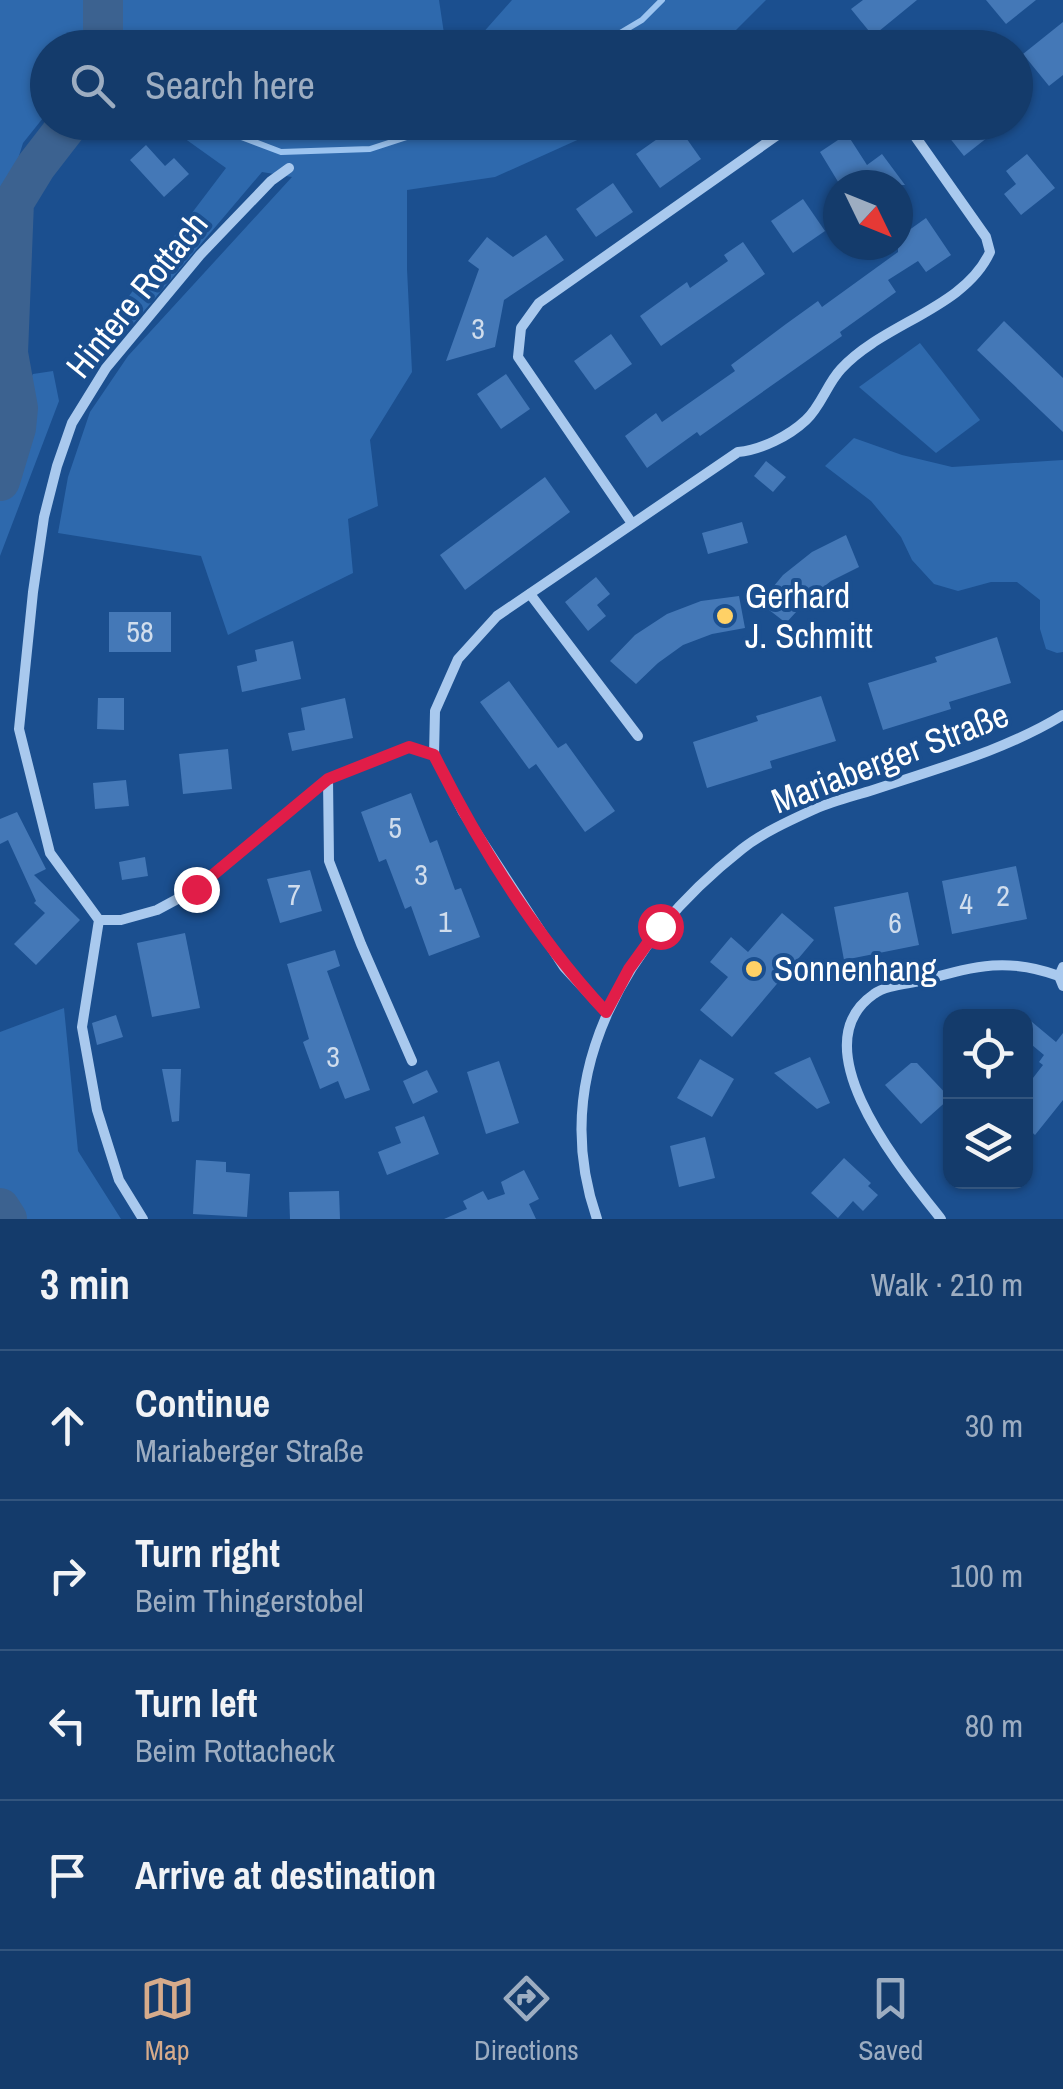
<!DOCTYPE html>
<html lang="en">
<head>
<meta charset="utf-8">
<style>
	body { margin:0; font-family:"Archivo Narrow",sans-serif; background:#214673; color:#f1f3f6 }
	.controls { position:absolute; right:30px; bottom:30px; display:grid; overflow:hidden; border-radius:20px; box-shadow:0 2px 8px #0004 }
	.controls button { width:90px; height:90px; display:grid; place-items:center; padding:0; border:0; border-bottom:2px solid #33557e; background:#143b6b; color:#f1f3f6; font:50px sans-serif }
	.compass { position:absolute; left:823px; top:170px; width:90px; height:90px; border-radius:50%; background:#143b6b; box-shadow:0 2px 8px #0004; rotate:133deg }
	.stop { position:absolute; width:30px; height:30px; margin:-22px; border:8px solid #e11d48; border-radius:50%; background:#fff }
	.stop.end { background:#e11d48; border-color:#fff; box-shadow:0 2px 10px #0008 }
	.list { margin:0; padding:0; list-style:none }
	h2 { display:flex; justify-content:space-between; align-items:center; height:130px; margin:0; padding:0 40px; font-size:42px }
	h2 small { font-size:32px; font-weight:400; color:#9dadc1 }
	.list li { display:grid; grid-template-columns:65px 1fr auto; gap:30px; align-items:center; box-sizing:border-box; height:150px; padding:0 40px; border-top:2px solid #33557e }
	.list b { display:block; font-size:38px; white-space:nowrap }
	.list p { margin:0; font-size:32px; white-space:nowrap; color:#9dadc1 }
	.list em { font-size:32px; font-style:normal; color:#9dadc1 }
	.icon { flex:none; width:55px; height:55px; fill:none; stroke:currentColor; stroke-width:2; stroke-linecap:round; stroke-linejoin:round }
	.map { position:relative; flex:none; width:1063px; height:1219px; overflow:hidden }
	.search { position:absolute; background:#143b6b; box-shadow:0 2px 8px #0004; left:30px; right:30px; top:30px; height:110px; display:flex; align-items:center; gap:25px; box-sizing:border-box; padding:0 35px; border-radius:55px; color:#9dadc1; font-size:38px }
	.sheet { height:730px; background:#143b6b }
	nav { display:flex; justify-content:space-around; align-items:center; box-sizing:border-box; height:140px; border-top:2px solid #33557e; background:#143b6b; font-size:28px; color:#9dadc1 }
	nav a { display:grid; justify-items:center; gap:5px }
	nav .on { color:#d6ab8b }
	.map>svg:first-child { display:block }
	.green { fill:#2e69ad }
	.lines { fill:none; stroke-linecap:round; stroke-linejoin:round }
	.stream { stroke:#9cc4f0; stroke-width:6 }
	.river { stroke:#3c6290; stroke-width:40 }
	.building { fill:#4478b7 }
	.street { stroke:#a9c9ee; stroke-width:10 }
	.route { stroke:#e11d48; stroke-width:12 }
	.poi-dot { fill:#ffd166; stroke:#1b4f8f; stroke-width:4 }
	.labels { text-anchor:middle; stroke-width:8; stroke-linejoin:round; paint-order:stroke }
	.number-label { font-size:30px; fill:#d0dded }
	.street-label { font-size:35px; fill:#fff; stroke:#1b4f8f }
	.poi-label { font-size:35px; fill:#fff; stroke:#1b4f8f; text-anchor:start }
</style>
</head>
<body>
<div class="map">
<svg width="1063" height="1219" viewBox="0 0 1063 1219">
	<rect width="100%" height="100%" fill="#1b4f8f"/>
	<g class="green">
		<polygon points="0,0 439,0 446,47 123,47 120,11 97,29 91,47 48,48 47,113 23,143 0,217"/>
		<polygon points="512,0 766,0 719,47 464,47 473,44"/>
		<polygon points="163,123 615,123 495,177 407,190 407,269 412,372 370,440 378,506 348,519 353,573 228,635 201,556 58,533 68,477 90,412 128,356 292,177 262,172 105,357 88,350 226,168"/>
		<polygon points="920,343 980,420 936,453 859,387"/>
		<polygon points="53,371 59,401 0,556 0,400 8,417 33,374"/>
		<polygon points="854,438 902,455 952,467 1063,460 1063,652 1057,653 1046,649 1040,629 1040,600 1017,582 991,582 958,591 934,584 912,560 901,537 871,501 825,466"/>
		<polygon points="64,1008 78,1151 121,1219 0,1219 0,1032"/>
	</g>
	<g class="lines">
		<g class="stream">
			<polyline points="595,48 642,20 662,0"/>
			<polyline points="202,122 281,152 370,149 453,122"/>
			<polyline points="0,402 18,408"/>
		</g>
		<g class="river">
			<polyline points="103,0 103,48"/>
			<polyline points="0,481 16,428 18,408 8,353 14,202 36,166 70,122"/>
			<polyline points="0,1208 7,1219"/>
		</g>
	</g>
	<g class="building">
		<polygon points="863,0 917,0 873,36 851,9"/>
		<polygon points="986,0 1036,0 1006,24"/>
		<polygon points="1063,22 1063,75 1049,86 1023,54"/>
		<polygon points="937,122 1007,122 964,156"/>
		<polygon points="677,125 701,159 660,188 636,154"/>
		<polygon points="847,134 867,165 882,154 905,185 840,185 820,152"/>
		<polygon points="146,145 165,166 174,158 189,174 164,197 130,160"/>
		<polygon points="1027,154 1055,188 1021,215 1004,194 1016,184 1006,171"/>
		<polygon points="613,183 633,212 596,237 576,209"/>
		<polygon points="803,199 825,231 793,253 771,221"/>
		<polygon points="926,218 951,255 926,272 918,261 888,280 896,292 840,332 842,336 700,436 697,432 647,468 625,436 656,413 662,422 735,371 731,365 786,324 818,301 822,307 898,252 898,238"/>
		<polygon points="546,235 564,260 504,300 495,347 446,361 479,269 468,261 487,237 513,257"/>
		<polygon points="743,242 765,274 661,346 640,316 687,282 690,288 728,261 724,255"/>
		<polygon points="1004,321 1063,378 1063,432 977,350"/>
		<polygon points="611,334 632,364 595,390 574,361"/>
		<polygon points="506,374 530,409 501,429 477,394"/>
		<polygon points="766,461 786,477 773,492 754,476"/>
		<polygon points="545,477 570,512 465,590 440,555"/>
		<polygon points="742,522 748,543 708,554 702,533"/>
		<polygon points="846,535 859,567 831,581 807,600 786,623 760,603 783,575 812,552"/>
		<polygon points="596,577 610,594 597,605 606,616 588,631 565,602"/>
		<polygon points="739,596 745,628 712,634 683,645 658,663 636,684 610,661 635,635 667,614 701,601"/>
		<rect x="109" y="612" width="62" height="40"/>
		<polygon points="997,637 1011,683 949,702 951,709 883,730 868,683 937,662 935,657"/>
		<polygon points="293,641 301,679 242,692 237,666 257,661 255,650"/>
		<polygon points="509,681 558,748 566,743 615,811 585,832 536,764 529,769 480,702"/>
		<polygon points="821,696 836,741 770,761 772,768 707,788 693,742 758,721 756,716"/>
		<polygon points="98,698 124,698 124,730 97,729"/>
		<polygon points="345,698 353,738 292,751 288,733 305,730 301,708"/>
		<polygon points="228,749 232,789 183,794 179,754"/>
		<polygon points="126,780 129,806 95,809 93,783"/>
		<polygon points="411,793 430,843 437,840 455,890 461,888 480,937 429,956 411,906 405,909 386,859 379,862 361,812"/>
		<polygon points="17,812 46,869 34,875 80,920 36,965 14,944 45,913 34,903 36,901 8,840 0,844 0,819"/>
		<polygon points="145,857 148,876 122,880 119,862"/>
		<polygon points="1016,866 1027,919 952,934 942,881"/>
		<polygon points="310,870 322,911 280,923 267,879"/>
		<polygon points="908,892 919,945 844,960 834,907"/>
		<polygon points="782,913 814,940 732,1037 700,1010 728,977 710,962 731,937 748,952"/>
		<polygon points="185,933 200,1008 152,1017 137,943"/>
		<polygon points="335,950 340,966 327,971 370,1090 345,1099 338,1081 320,1089 303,1042 309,1039 287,964"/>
		<polygon points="116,1015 123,1037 97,1045 92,1023"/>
		<polygon points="1026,1017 1056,1042 1063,1033 1063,1100 1035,1135 1026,1127 1026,1087 1043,1065 1039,1062 1044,1055 1026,1040"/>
		<polygon points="810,1057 830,1103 817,1109 774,1073"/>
		<polygon points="700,1059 734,1079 712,1117 677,1098"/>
		<polygon points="499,1061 519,1123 486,1134 467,1072"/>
		<polygon points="911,1063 917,1063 950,1098 921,1124 885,1085"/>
		<polygon points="162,1069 181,1069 179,1121 172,1122"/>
		<polygon points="427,1070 438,1092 413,1104 403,1081"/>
		<polygon points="424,1116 439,1154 387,1175 378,1152 401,1143 395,1127"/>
		<polygon points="705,1137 715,1178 679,1187 670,1146"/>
		<polygon points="844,1158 871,1183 868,1186 878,1195 863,1211 853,1201 838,1218 811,1193"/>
		<polygon points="196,1160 226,1162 226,1172 250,1174 247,1217 193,1214"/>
		<polygon points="524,1170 539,1199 529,1204 536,1219 444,1219 467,1209 463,1201 483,1191 488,1200 505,1194 501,1182"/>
		<polygon points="339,1191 340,1219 290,1219 289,1192"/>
	</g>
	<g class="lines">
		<g class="street">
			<polyline points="631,522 518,357 521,328 539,303 796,122"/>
			<polyline points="530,594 638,736"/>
			<polyline points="328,779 329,861 361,944 412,1061"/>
			<polyline points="99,920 121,920 157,910 196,889 328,779 409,747 434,755"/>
			<polyline points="1063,967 1059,976 1063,986"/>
			<path d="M606 1012 564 967 463 812 434 755 435 711 458 659 497 616 738 452C761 450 789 436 806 420 821 406 827 384 841 369 883 323 964 309 990 252L986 237 905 122"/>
			<polyline points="143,1219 119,1180 97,1110 82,1027 99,920 50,853 19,729 33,592 44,517 57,466 72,423 106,368 200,255 271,181 289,168"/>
			<path d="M597 1219C546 1072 629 938 742 849 762 833 791 820 815 809 833 801 854 796 873 790 938 768 1004 751 1063 715"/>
			<path d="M941 1219C905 1173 797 1047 874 994 886 985 909 984 925 980 976 966 1007 957 1059 976"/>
		</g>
	</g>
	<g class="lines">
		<path class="route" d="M196 889 328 779 409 747 434 755C480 847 536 937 606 1012L629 969 660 926"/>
	</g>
	<g class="poi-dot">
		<circle cx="725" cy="616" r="10"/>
		<circle cx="754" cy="969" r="10"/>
	</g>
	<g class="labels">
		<g class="number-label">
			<text x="478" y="339">3</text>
			<text x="140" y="642">58</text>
			<text x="395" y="838">5</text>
			<text x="421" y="885">3</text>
			<text x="294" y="905">7</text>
			<text x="1003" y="906">2</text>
			<text x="966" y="914">4</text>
			<text x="445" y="932">1</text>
			<text x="895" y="933">6</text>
			<text x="333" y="1067">3</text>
		</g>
		<g class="street-label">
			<text transform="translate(137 295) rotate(-51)" y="12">Hintere Rottach</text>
			<text transform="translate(890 758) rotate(-21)" y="12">Mariaberger Straße</text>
		</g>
		<g class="poi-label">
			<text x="745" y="608">Gerhard<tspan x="745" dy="40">J. Schmitt</tspan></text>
			<text x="774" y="981">Sonnenhang</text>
		</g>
	</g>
</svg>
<div class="controls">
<button><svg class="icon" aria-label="locate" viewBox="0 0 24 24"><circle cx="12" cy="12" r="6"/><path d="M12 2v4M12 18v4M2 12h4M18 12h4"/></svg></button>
<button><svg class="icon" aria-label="layers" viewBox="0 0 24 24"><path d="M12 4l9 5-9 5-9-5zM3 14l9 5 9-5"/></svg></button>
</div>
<svg class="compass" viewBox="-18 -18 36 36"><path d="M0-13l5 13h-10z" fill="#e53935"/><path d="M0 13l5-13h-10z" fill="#9dadc1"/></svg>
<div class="stop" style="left:660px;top:926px"></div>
<div class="stop end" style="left:196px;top:889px"></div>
<div class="search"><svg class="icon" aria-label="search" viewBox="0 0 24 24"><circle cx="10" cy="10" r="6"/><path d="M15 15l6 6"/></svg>Search here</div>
</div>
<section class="sheet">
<h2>3 min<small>Walk · 210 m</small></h2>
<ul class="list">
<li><svg class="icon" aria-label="ahead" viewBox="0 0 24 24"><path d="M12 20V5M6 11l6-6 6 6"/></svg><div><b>Continue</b><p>Mariaberger Straße</p></div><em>30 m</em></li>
<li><svg class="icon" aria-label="right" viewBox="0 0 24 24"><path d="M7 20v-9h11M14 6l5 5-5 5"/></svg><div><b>Turn right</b><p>Beim Thingerstobel</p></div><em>100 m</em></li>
<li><svg class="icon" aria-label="left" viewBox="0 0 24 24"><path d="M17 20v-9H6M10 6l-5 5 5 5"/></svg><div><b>Turn left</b><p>Beim Rottacheck</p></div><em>80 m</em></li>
<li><svg class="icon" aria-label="arrive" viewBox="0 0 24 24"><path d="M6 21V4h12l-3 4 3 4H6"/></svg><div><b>Arrive at destination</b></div></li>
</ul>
</section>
<nav>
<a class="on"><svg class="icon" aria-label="map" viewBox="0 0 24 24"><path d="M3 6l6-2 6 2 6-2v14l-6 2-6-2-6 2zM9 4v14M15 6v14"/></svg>Map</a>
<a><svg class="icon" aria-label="directions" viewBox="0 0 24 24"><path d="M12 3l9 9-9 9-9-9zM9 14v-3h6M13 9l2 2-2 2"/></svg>Directions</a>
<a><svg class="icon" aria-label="saved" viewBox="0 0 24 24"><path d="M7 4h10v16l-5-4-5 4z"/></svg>Saved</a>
</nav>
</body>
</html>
